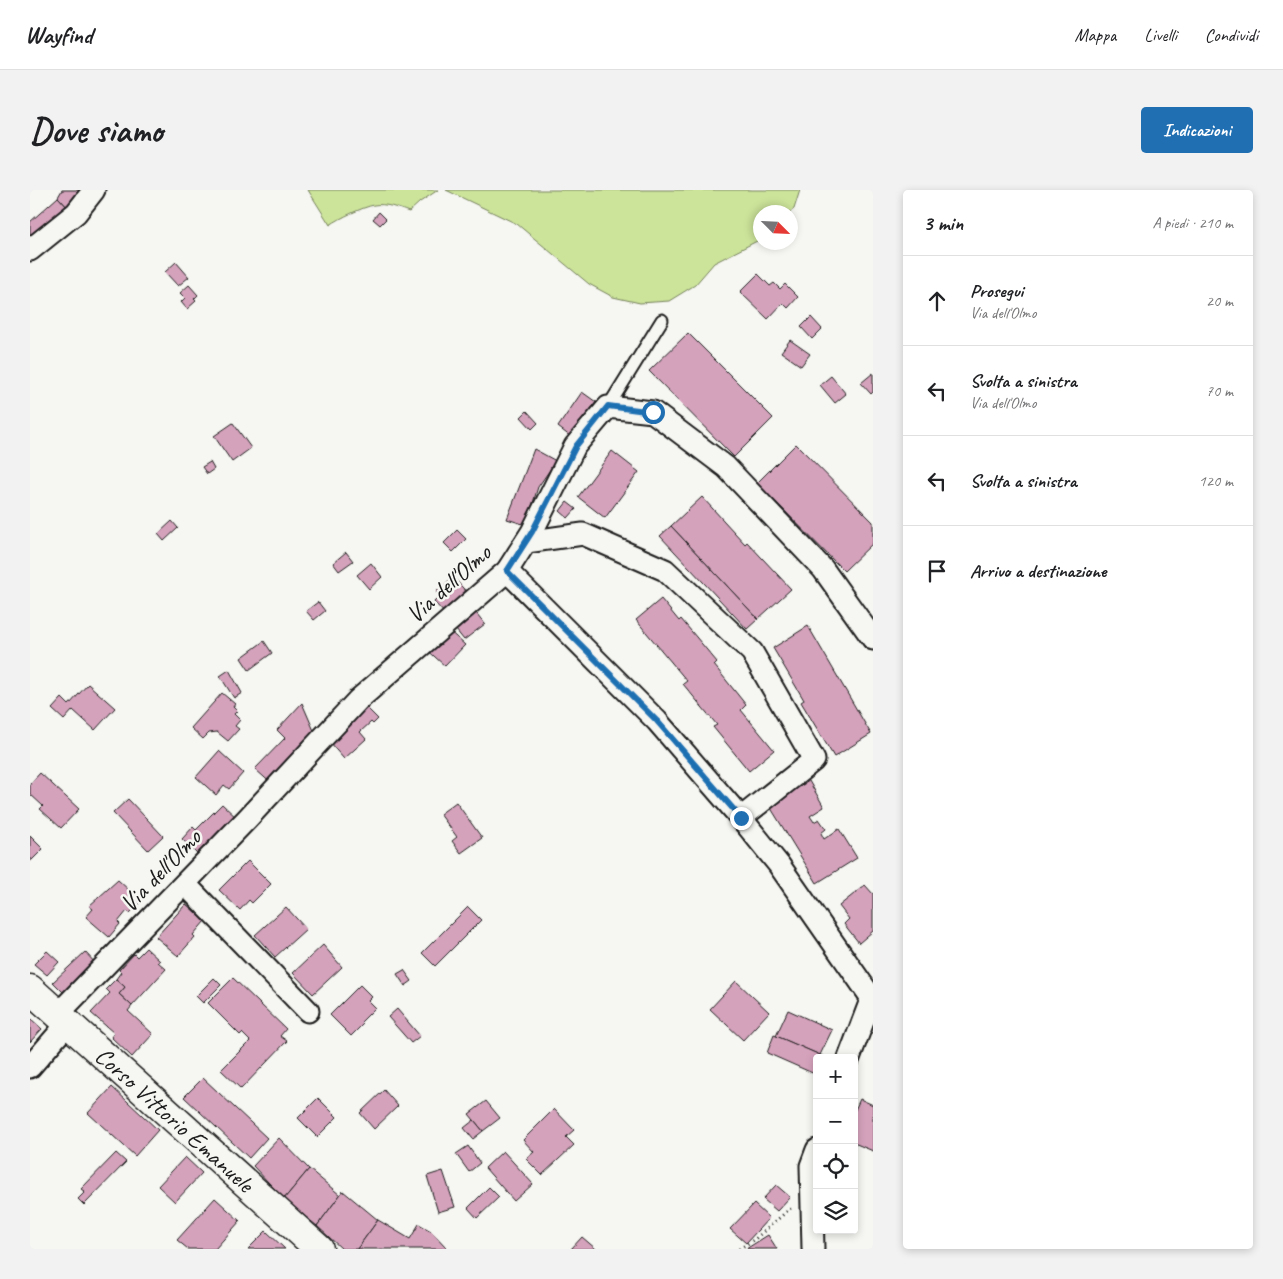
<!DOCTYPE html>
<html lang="it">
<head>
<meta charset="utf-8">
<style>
	body { margin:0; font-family:Caveat,sans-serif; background:#f2f2f2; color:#202124 }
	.controls { position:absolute; right:15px; bottom:15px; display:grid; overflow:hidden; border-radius:5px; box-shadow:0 2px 8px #0003 }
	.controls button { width:45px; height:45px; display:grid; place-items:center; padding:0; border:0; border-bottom:1px solid #e0e0e0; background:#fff; color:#202124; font:25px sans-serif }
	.compass { position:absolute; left:723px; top:15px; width:45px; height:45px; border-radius:50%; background:#fff; box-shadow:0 2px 8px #0003; rotate:114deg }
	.stop { position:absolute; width:15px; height:15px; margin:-11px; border:4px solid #1f6fb2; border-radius:50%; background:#fff }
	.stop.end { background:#1f6fb2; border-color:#fff; box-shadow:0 1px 5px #0008 }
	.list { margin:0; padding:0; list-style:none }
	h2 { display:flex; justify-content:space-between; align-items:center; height:65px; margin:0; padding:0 20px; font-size:21px }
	h2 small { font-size:16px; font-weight:400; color:#757577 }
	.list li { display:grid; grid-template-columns:32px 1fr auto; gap:15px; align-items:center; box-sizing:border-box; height:90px; padding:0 20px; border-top:1px solid #e0e0e0 }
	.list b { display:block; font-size:19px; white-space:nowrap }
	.list p { margin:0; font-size:16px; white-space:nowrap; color:#757577 }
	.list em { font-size:16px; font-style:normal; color:#757577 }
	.icon { flex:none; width:28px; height:28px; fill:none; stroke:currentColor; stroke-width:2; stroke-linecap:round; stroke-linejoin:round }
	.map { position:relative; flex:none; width:843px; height:1059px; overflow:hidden; border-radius:5px }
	header { display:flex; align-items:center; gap:30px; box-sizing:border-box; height:70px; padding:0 25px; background:#fff; border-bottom:1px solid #e0e0e0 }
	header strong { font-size:24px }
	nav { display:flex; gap:28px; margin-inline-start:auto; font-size:18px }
	.intro { display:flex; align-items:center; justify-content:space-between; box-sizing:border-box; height:120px; padding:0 30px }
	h1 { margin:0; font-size:35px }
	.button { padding:12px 22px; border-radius:5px; background:#1f6fb2; color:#fff; font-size:18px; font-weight:700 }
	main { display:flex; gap:30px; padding:0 30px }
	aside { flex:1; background:#fff; border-radius:5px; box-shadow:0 2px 8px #0003 }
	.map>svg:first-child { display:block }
	.green { fill:#cce49a; stroke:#74805b }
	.building { fill:#d5a2bc; stroke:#1c1c1c }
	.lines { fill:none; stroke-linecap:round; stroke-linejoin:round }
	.service-casing { stroke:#1c1c1c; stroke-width:15 }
	.minor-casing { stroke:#1c1c1c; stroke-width:25 }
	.secondary-casing { stroke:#1c1c1c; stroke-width:31 }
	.path { stroke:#1c1c1c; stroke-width:3; stroke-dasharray:1 4; stroke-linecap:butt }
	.service { stroke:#f6f6f2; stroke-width:11 }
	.minor { stroke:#f6f6f2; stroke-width:21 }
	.secondary { stroke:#f6f6f2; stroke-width:28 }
	.route { stroke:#1f6fb2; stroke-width:6 }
	.labels { text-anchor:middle; stroke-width:5; stroke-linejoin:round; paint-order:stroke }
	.street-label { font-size:25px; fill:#1c1c1c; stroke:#f6f6f2 }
</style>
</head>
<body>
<header>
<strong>Wayfind</strong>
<nav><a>Mappa</a><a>Livelli</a><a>Condividi</a></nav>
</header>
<div class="intro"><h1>Dove siamo</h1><a class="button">Indicazioni</a></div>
<main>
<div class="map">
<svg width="843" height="1059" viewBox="0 0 843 1059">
	<rect width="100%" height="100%" fill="#f6f6f2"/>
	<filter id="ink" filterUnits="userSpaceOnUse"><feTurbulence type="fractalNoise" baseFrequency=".02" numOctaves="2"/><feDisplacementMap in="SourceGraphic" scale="10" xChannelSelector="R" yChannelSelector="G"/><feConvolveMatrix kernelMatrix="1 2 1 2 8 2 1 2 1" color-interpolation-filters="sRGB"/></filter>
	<g filter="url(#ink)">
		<g class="green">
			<path d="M278 0H408L390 12 379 22C368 18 355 13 344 15 333 17 310 28 300 35Z"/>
			<polygon points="416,0 770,0 764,19 760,22 731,22 730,49 729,50 684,73 665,95 639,111 610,113 583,107 559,94 487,34"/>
		</g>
		<g class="building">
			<polygon points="32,0 50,0 38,18 28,7"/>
			<polygon points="28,7 38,18 0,51 0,32"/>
			<polygon points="349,22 356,29 350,35 343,29"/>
			<polygon points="146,72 159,87 148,96 135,82"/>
			<polygon points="728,84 740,96 744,93 750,99 755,94 768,107 758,118 753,113 738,129 710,102"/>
			<polygon points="159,95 168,105 164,109 166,111 157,119 151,112 155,108 150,103"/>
			<polygon points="781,127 792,139 782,149 771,137"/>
			<polygon points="658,143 743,228 704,267 619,181"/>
			<polygon points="760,150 780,164 771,176 751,162"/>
			<polygon points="843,183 843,202 841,204 831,193"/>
			<polygon points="801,186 816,204 805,213 790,195"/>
			<polygon points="552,202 566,212 541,247 528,237"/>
			<polygon points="497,221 508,233 502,239 491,227"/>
			<polygon points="203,233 221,258 202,272 184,246"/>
			<polygon points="766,254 843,332 843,353 814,381 727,293"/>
			<polygon points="504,259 526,271 508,297 496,335 477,329"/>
			<polygon points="582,261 609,282 575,328 548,307"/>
			<polygon points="180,272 184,279 177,284 172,277"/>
			<polygon points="672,307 715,354 717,352 761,399 728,429 641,336"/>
			<polygon points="537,312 546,319 538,328 530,321"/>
			<polygon points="142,331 148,338 134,351 128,344"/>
			<polygon points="641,336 728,429 717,439 630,346"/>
			<polygon points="427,340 436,349 423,362 414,353"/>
			<polygon points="316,362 323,371 309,381 303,373"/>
			<polygon points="341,373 352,387 339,399 327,385"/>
			<polygon points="423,387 441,407 419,428 404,412 410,406 406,402"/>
			<polygon points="631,409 649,431 651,429 687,472 684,475 716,515 711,520 744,560 719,581 683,537 687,535 653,494 657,491 606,430"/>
			<polygon points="288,412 295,421 284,430 276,421"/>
			<polygon points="443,419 455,434 434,450 422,435"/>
			<polygon points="778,436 841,544 804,567 771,512 774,510 743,458"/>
			<polygon points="417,439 435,455 415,476 394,457"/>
			<polygon points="234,451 242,463 219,480 211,468"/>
			<polygon points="199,480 212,503 204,508 190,486"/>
			<polygon points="58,494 85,518 65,540 43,520 34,530 22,519 32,508 39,515"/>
			<polygon points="192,503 205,514 203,517 207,521 204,524 210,530 205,536 209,539 198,551 187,542 179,543 173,549 161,538"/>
			<polygon points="272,513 288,550 244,596 225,579 255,548 247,540"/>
			<polygon points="336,517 348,529 343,534 341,532 330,542 336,549 314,569 299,552"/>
			<polygon points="189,561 213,583 199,599 194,595 186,605 166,587"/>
			<polygon points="10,583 49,619 31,638 10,619 13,616 0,604 0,594"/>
			<polygon points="779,591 794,617 780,626 784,632 789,629 796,639 791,643 794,649 809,639 827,668 787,693 739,615"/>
			<polygon points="98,609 133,646 118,660 83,623"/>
			<polygon points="426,612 452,648 431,663 422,651 427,647 410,624"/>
			<polygon points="192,614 209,630 172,669 152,649 163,637 166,640"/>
			<polygon points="0,646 13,659 0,672"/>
			<polygon points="218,671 241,694 222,713 219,710 210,720 189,700"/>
			<polygon points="88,690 111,711 100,723 97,721 88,732 90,734 79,747 56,727 63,719 59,716"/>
			<polygon points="835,695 843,704 843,741 829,753 814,734 819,729 809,716"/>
			<polygon points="156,714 175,731 163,745 165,747 148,766 126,747"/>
			<polygon points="256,717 276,739 245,767 225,745"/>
			<polygon points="438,717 451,730 405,776 392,763"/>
			<polygon points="293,755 312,777 283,804 263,783"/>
			<polygon points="116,758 130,771 128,772 136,779 102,816 89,804 95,797 86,789 91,782 89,780 104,764 107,767"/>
			<polygon points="17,761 29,772 17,785 4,774"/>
			<polygon points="55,762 67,775 36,805 23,792"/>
			<polygon points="374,780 382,791 375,796 367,784"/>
			<polygon points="184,788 191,795 173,813 166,806"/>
			<polygon points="203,788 256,839 250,846 257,851 211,899 191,880 220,851 212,843 210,845 178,813"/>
			<polygon points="86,789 95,797 89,804 102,816 98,821 123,844 102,867 81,847 84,843 61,823 80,803 76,799"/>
			<polygon points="706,791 739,822 713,850 680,819"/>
			<polygon points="330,795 342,807 338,811 345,818 331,832 333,834 321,846 300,825"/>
			<polygon points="367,819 390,846 381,853 358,827"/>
			<polygon points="758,820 802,840 790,865 746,846"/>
			<polygon points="0,828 12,839 0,852"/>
			<polygon points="744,845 797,868 787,868 787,885 737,863"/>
			<polygon points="173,888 237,948 219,968 154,907"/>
			<polygon points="82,897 128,940 105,966 58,923"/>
			<polygon points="354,900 368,916 344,939 330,923"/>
			<polygon points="288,908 307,927 287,947 268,928"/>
			<polygon points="830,909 843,915 843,961 824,953 824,922"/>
			<polygon points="456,911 470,928 453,941 439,924"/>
			<polygon points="524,919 544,940 536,947 544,955 512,985 496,969 504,962 493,950"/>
			<polygon points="444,930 453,941 443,949 434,938"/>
			<polygon points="249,948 279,979 254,1009 223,976"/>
			<polygon points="438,956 450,973 439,982 426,964"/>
			<polygon points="473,961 503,994 484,1011 455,978"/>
			<polygon points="86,963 96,972 54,1015 48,1009 55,1002 51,999"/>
			<polygon points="155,967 172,983 145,1012 128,996"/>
			<polygon points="279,979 310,1005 287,1036 254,1009"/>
			<polygon points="413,981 425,1017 408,1022 397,986"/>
			<polygon points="746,995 760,1007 747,1021 733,1009"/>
			<polygon points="459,997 469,1007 447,1028 438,1018"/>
			<polygon points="313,1001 348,1030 327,1059 312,1059 287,1036"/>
			<polygon points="185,1008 210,1031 185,1059 158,1059 147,1050"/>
			<polygon points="724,1014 739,1028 716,1053 700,1039"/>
			<polygon points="348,1030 380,1049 389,1034 401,1041 417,1058 416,1059 327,1059"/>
			<polygon points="236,1041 255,1059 218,1059"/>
			<polygon points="738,1045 747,1059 716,1059"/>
			<polygon points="552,1047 566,1059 541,1059"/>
		</g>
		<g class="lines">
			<g class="service-casing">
				<polyline id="service" points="578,217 632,130"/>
			</g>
			<g class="minor-casing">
				<g id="minor">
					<polyline points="0,60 46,23 64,0"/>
					<polyline points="496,352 553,344 635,380 722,462 784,570 711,628"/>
					<polyline points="477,381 627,531 711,628 749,675 841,807"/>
					<polyline points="155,694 278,821"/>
					<polyline points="28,824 217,629 328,510 477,381 502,342 545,256 578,217 623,222 696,277 793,379 843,449"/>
					<polyline points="819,868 843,805"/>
					<polyline points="0,877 38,833"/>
					<polyline points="783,1059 781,976 787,960"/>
				</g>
			</g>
			<g class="secondary-casing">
				<polyline id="secondary" points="0,799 289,1059"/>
			</g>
			<polyline class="path" points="709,1059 725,1049 762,1017"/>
			<use href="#service" class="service"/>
			<use href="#minor" class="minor"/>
			<use href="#secondary" class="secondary"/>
		</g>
	</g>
	<g class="lines" filter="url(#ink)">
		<polyline class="route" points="623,222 578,216 546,256 502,342 477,381 627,531 711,628"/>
	</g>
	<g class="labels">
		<g class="street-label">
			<text transform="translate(418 393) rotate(-42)" y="9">Via dell'Olmo</text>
			<text transform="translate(130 680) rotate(-46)" y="9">Via dell'Olmo</text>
			<text transform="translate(145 929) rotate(42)" y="9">Corso Vittorio Emanuele</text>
		</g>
	</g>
</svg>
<div class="controls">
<button>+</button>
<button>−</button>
<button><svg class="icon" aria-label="locate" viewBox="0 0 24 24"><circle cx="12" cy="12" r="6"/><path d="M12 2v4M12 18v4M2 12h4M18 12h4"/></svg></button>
<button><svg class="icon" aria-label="layers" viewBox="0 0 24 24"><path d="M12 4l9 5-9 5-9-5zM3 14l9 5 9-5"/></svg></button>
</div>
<svg class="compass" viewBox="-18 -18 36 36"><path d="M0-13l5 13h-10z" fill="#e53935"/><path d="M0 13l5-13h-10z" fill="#757577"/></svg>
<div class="stop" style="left:623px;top:222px"></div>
<div class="stop end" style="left:711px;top:628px"></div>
</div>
<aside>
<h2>3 min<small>A piedi · 210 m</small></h2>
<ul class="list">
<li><svg class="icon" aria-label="ahead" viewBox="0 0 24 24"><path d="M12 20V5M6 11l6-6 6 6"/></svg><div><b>Prosegui</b><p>Via dell'Olmo</p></div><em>20 m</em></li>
<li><svg class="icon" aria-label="left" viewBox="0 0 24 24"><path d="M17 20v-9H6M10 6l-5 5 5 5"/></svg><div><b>Svolta a sinistra</b><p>Via dell'Olmo</p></div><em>70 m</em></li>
<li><svg class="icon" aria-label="left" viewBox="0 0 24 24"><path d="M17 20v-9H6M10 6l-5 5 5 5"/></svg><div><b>Svolta a sinistra</b></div><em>120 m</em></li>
<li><svg class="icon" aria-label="arrive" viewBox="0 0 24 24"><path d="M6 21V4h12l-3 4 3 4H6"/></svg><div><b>Arrivo a destinazione</b></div></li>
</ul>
</aside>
</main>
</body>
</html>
